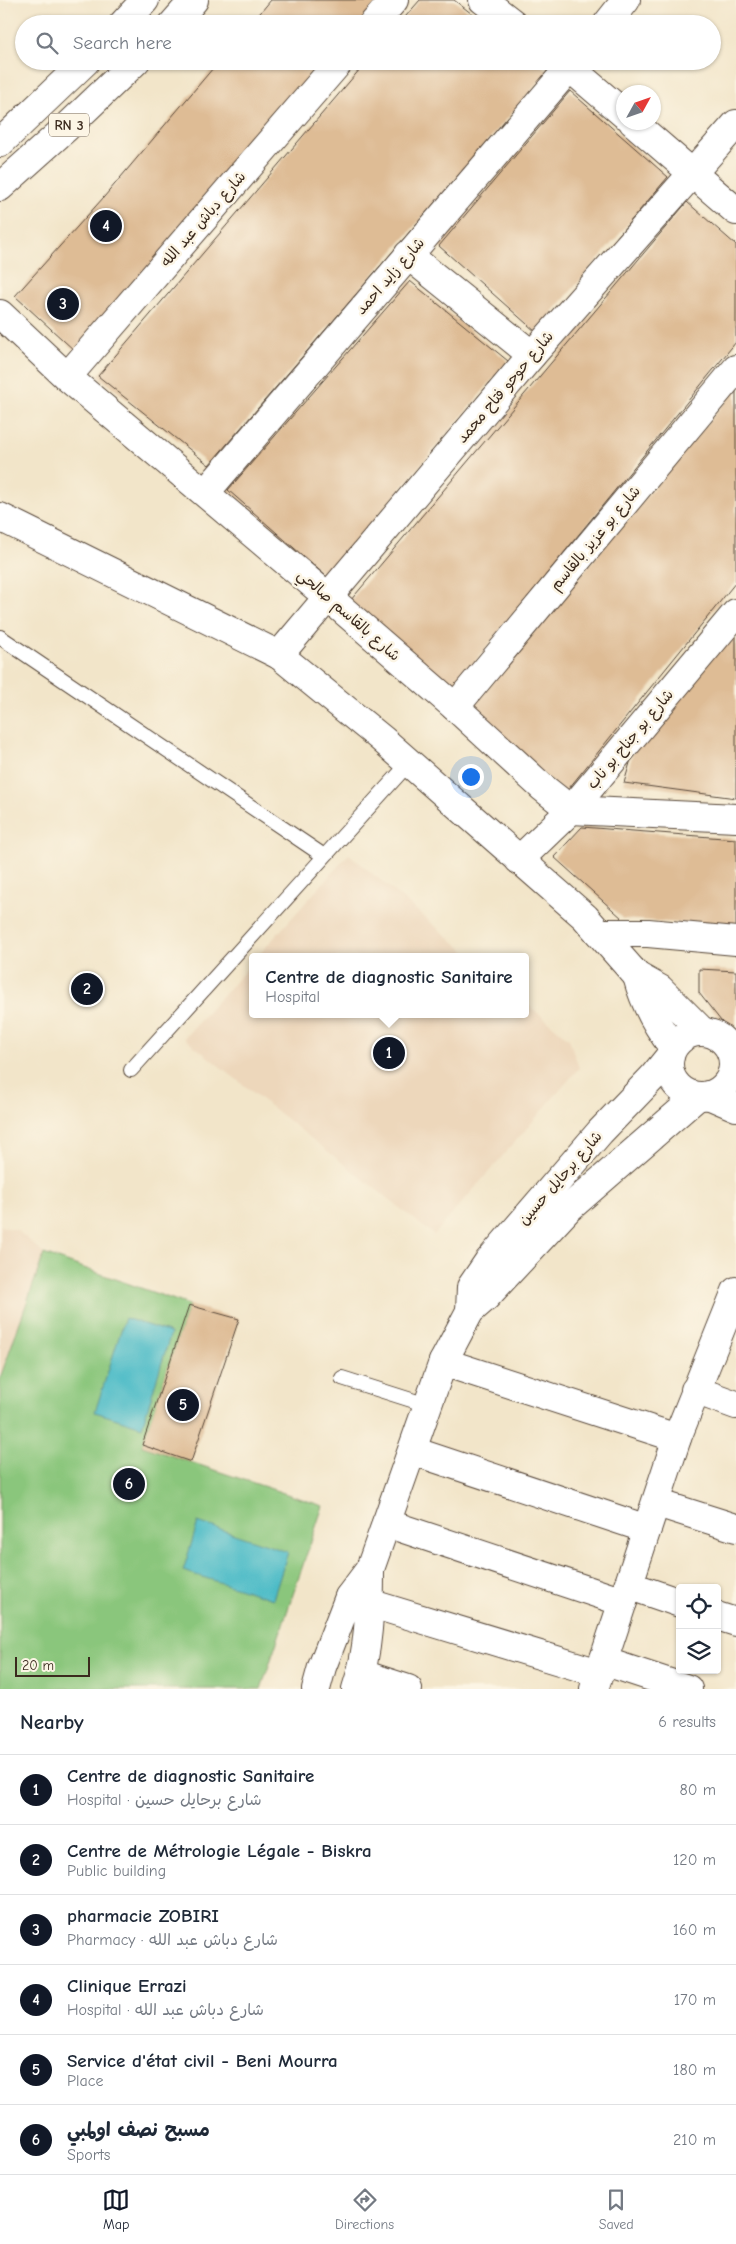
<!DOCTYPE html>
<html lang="en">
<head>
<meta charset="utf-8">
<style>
	body { margin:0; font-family:"Comic Neue","Playpen Sans Arabic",sans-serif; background:#f2f2f3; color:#1f2937 }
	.controls { position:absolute; right:15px; bottom:15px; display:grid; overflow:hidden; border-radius:5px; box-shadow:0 1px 4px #0004 }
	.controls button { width:45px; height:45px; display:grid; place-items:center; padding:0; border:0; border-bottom:1px solid #e0e1e3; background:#fff; color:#1f2937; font:25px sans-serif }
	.compass { position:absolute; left:616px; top:85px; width:45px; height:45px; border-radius:50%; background:#fff; box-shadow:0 1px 4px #0004; rotate:50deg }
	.scale { position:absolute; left:15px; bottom:12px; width:75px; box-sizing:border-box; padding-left:5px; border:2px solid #3b2a1e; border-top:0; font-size:14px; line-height:18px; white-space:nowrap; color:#3b2a1e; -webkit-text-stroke:4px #fcf5e5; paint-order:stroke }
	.you { position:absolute; left:470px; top:776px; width:18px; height:18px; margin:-12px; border:4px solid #fff; border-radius:50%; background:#1a73e8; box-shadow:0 0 0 8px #1a73e833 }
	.badge { display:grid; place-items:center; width:32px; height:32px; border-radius:50%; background:#111827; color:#fff; font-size:16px; font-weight:700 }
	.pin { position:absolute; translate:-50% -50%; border:2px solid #fff; box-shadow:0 1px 5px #0006 }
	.popup { position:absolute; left:249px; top:953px; width:280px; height:65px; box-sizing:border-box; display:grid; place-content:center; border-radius:5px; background:#fff; filter:drop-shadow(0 1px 4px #0005); font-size:16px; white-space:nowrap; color:#747a83 }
	.popup b { font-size:19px; color:#1f2937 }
	.popup::after { content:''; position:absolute; left:50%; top:100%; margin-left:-10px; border:10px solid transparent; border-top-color:#fff }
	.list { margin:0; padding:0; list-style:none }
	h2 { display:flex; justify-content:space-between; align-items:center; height:65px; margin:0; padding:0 20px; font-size:21px }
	h2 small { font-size:16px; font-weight:400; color:#747a83 }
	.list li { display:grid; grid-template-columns:32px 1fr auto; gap:15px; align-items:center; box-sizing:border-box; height:70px; padding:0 20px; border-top:1px solid #e0e1e3 }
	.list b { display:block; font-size:19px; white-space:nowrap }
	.list p { margin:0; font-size:16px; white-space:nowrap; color:#747a83 }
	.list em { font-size:16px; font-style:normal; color:#747a83 }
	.icon { flex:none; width:28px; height:28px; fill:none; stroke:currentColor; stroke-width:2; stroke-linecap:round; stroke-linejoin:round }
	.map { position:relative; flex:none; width:736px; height:1689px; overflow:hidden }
	.search { position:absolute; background:#fff; box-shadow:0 1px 4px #0004; left:15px; right:15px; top:15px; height:55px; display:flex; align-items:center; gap:12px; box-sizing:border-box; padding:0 18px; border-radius:28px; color:#747a83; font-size:19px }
	.sheet { height:485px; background:#fff }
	nav { display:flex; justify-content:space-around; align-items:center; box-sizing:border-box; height:70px; border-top:1px solid #e0e1e3; background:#fff; font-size:14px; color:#747a83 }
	nav a { display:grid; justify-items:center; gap:2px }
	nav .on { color:#111827 }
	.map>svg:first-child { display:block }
	.built { fill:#edd7bb }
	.green { fill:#8ac67c; stroke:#62784d }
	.water { fill:#4ebcc7; stroke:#447372 }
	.building { fill:#debc95 }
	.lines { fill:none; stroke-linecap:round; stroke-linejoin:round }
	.service-casing { stroke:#564638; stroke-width:16 }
	.minor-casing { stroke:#564638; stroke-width:30 }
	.tertiary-casing { stroke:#564638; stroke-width:30 }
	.primary-casing { stroke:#564638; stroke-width:30 }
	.service { stroke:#fff; stroke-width:14 }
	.minor { stroke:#fff; stroke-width:28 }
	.tertiary { stroke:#fff; stroke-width:28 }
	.primary { stroke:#fff; stroke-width:28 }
	.labels { text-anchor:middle; stroke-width:5; stroke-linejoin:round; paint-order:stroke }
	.shield { fill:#fcf5e5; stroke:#75675a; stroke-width:1 }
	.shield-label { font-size:14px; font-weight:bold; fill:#3b2a1e }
	.street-label { font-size:15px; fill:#3b2a1e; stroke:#fcf5e5 }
</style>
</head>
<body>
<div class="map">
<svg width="736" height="1689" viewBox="0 0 736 1689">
	<rect width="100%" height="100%" fill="#fcf5e5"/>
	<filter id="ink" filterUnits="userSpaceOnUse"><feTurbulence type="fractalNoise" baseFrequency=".02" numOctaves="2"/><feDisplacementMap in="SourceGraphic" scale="10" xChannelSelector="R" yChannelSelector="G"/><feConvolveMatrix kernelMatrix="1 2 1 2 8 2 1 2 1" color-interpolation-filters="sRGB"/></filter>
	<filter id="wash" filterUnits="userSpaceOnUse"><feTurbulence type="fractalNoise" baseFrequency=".0096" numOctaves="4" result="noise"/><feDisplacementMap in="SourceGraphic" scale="20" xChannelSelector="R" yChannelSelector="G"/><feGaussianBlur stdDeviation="1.12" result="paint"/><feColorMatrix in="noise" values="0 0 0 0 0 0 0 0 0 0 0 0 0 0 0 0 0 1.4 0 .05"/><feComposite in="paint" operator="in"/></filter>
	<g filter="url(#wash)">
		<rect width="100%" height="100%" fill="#f2e5c9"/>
		<g class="built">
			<polygon points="349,854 472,957 257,957"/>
			<polygon points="253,962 253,1014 525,1014 525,1002 569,1039 579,1068 434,1235 184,1038"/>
			<polygon points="0,1226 17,1230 44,1254 0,1378"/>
		</g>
		<polygon class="green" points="44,1254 189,1305 142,1446 323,1506 261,1689 0,1689 0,1378"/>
		<g class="water">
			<polygon points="125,1318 171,1333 142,1427 95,1412"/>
			<polygon points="198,1522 288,1552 273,1599 183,1571"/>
		</g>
		<g id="blocks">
			<g class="building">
				<polygon points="271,0 385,0 364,24 251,24"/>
				<polygon points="420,0 454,0 485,24 399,24"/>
				<polygon points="219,61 331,61 75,351 15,296 104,197"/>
				<polygon points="367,61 535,61 548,71 209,465 98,376"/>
				<polygon points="570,91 668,177 536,332 439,246"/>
				<polygon points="687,202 736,245 736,342 451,691 350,601"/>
				<polygon points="410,281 508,361 327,577 228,490"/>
				<polygon points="736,389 736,582 565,793 469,710"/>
				<polygon points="736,628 736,798 624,783 635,746"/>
				<polygon points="582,827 736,839 736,927 623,919 554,857"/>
				<polygon points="699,969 736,971 736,1040 699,993"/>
				<polygon points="189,1305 239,1319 191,1462 142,1445"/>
			</g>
		</g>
	</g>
	<g filter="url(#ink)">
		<use href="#blocks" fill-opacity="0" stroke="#564638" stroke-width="1"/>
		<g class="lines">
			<g class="service-casing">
				<g id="service">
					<polyline points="0,637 324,856"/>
					<polyline points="131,1070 409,763"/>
					<polyline points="342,1378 427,1405"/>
				</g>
			</g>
			<g class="minor-casing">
				<g id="minor">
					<polyline points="483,0 514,24"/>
					<polyline points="373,24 394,0"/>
					<polyline points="607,24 626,0"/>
					<polyline points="562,61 624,114"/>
					<polyline points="633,122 736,211"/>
					<polyline points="408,255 532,355"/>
					<polyline points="0,314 67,377 328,597 455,707 542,787 571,810 736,818"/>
					<polyline points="67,377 340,61"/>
					<polyline points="206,492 575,61"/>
					<polyline points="279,655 532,355 736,124"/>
					<polyline points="455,707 736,369"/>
					<polyline points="519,860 571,810 736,613"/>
					<polyline points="599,933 648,933 736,941"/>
					<polyline points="443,1362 677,1438"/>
					<polyline points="695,1390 736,1405"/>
					<polyline points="413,1451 647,1529"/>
					<polyline points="657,1503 736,1528"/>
					<polyline points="386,1523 623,1602"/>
					<polyline points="628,1585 680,1603"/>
					<polyline points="349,1597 599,1673"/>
					<polyline points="717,1616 736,1622"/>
					<polyline points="603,1661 688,1689"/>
					<polyline points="362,1674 408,1689"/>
					<polyline points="594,1689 677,1438 736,1291"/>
				</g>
			</g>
			<g class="tertiary-casing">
				<g id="tertiary">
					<polyline points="0,517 279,655 382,739 585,917 637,976 660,989 703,1032"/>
					<path d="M637 976C644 1003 655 1024 673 1047"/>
					<circle cx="701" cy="1064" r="32"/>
					<polyline points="708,1095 736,1107"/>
					<polyline points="470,1311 471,1287 488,1262 600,1132 653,1077 670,1056"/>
					<polyline points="316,1689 322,1667 349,1597 370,1569"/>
					<path d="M356 1689C369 1652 370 1609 370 1569L443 1362 470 1311 486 1297 568 1209 698 1096"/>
				</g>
			</g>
			<g class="primary-casing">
				<g id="primary">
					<polyline points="123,24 145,0"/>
					<polyline points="173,24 194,0"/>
					<polyline points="0,143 86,61"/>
					<polyline points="0,187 67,127 136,61"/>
				</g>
			</g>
			<use href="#service" class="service"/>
			<use href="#minor" class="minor"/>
			<use href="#tertiary" class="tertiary"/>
			<use href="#primary" class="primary"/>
		</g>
	</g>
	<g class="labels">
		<rect class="shield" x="49" y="113.5" width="40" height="23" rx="4"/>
		<g class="shield-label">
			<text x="69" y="130">RN 3</text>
		</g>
		<g class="street-label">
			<text transform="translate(203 219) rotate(-49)" y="5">شارع دباش عبد الله</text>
			<text transform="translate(390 276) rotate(-49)" y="5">شارع زايد احمد</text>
			<text transform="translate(505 387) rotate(-50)" y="5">شارع حوحو فتاح محمد</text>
			<text transform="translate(595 538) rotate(-50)" y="5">شارع بو عزيز بالقاسم</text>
			<text transform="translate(349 615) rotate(41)" y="5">شارع بالقاسم صالحي</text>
			<text transform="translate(630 739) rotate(-50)" y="5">شارع بو جناح بو ناب</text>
			<text transform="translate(560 1178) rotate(-49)" y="5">شارع برحايل حسين</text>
		</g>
	</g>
</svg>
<div class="controls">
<button><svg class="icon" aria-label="locate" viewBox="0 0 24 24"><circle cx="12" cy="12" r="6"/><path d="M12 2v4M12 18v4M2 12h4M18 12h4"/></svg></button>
<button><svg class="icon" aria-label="layers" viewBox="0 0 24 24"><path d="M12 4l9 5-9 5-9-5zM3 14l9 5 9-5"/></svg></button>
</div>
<svg class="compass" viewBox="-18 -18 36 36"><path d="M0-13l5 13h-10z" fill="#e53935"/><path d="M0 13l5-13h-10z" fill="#747a83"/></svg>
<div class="scale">20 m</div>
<div class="you"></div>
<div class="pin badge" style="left:389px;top:1053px">1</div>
<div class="popup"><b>Centre de diagnostic Sanitaire</b>Hospital</div>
<div class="pin badge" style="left:87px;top:989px">2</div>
<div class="pin badge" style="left:63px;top:304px">3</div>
<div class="pin badge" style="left:106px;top:226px">4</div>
<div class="pin badge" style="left:183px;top:1405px">5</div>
<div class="pin badge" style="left:129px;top:1484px">6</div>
<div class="search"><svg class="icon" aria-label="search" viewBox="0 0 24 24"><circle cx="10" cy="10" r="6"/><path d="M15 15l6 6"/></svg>Search here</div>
</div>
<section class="sheet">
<h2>Nearby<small>6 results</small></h2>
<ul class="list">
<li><span class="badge">1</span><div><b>Centre de diagnostic Sanitaire</b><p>Hospital · شارع برحايل حسين</p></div><em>80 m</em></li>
<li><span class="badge">2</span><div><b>Centre de Métrologie Légale - Biskra</b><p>Public building</p></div><em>120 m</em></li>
<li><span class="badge">3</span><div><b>pharmacie ZOBIRI</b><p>Pharmacy · شارع دباش عبد الله</p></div><em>160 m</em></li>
<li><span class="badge">4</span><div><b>Clinique Errazi</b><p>Hospital · شارع دباش عبد الله</p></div><em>170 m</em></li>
<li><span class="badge">5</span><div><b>Service d'état civil - Beni Mourra</b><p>Place</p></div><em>180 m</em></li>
<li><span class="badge">6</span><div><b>مسبح نصف اولمبي</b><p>Sports</p></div><em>210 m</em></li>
</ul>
</section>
<nav>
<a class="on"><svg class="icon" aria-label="map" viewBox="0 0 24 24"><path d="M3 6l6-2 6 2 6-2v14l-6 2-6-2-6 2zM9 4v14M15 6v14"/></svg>Map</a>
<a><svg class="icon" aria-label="directions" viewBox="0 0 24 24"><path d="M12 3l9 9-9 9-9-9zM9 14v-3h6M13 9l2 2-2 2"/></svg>Directions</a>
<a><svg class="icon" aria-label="saved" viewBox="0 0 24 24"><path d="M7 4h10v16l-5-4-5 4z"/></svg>Saved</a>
</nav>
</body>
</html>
